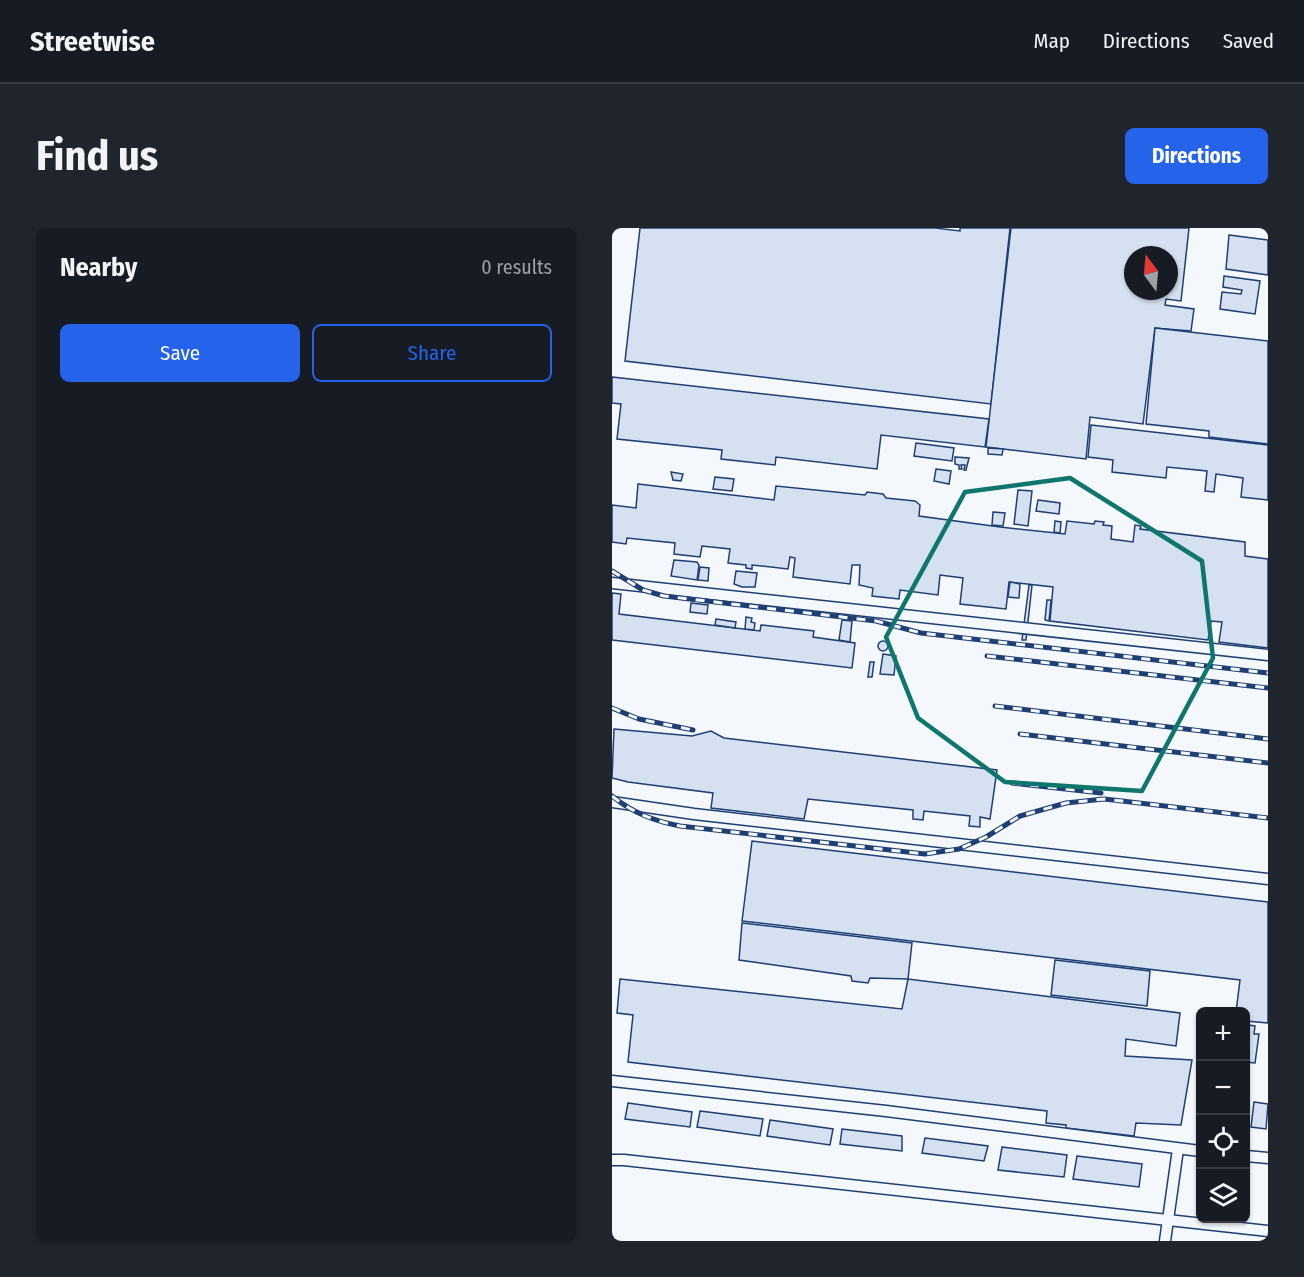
<!DOCTYPE html>
<html lang="en">
<head>
<meta charset="utf-8">
<style>
	body { margin:0; font-family:"Fira Sans Condensed",sans-serif; background:#20242c; color:#f1f3f6 }
	.controls { position:absolute; right:18px; bottom:18px; display:grid; overflow:hidden; border-radius:9px; box-shadow:0 2px 4px #0004 }
	.controls button { width:54px; height:54px; display:grid; place-items:center; padding:0; border:0; border-bottom:2px solid #363941; background:#171b24; color:#f1f3f6; font:30px sans-serif }
	.compass { position:absolute; left:512px; top:18px; width:54px; height:54px; border-radius:50%; background:#171b24; box-shadow:0 2px 4px #0004; rotate:344deg }
	.list { margin:0; padding:0; list-style:none }
	h2 { display:flex; justify-content:space-between; align-items:center; height:78px; margin:0; padding:0 24px; font-size:26px }
	h2 small { font-size:20px; font-weight:400; color:#9ea1a6 }
	.actions { display:flex; gap:12px; padding:18px 24px }
	.actions a { flex:1; padding:14px 0; border:2px solid #2563eb; border-radius:9px; text-align:center; font-size:21px; color:#2563eb }
	.actions .main { background:#2563eb; color:#fff }
	.icon { flex:none; width:33px; height:33px; fill:none; stroke:currentColor; stroke-width:2; stroke-linecap:round; stroke-linejoin:round }
	.map { position:relative; flex:none; width:656px; height:1013px; overflow:hidden; border-radius:9px }
	header { display:flex; align-items:center; gap:36px; box-sizing:border-box; height:84px; padding:0 30px; background:#171b24; border-bottom:2px solid #363941 }
	header strong { font-size:28px }
	nav { display:flex; gap:33px; margin-inline-start:auto; font-size:21px }
	.intro { display:flex; align-items:center; justify-content:space-between; box-sizing:border-box; height:144px; padding:0 36px }
	h1 { margin:0; font-size:42px }
	.button { padding:15px 27px; border-radius:9px; background:#2563eb; color:#fff; font-size:21px; font-weight:700 }
	main { display:flex; gap:36px; padding:0 36px }
	aside { flex:1; background:#171b24; border-radius:9px; box-shadow:0 2px 4px #0004 }
	.map>svg:first-child { display:block }
	.building { fill:#d5e0f0; stroke:#1d3f73; stroke-width:1.5; fill-rule:evenodd }
	.lines { fill:none; stroke-linecap:round; stroke-linejoin:round }
	.minor-casing { stroke:#1d3f73; stroke-width:13 }
	.minor { stroke:#f4f7fb; stroke-width:10 }
	.rail-casing { stroke:#1d3f73; stroke-width:5 }
	.rail { stroke:#f4f7fb; stroke-width:3; stroke-dasharray:9; stroke-linecap:butt }
	.marked { fill:none; stroke:#0f766e; stroke-width:4.5; stroke-linejoin:round }
</style>
</head>
<body>
<header>
<strong>Streetwise</strong>
<nav><a>Map</a><a>Directions</a><a>Saved</a></nav>
</header>
<div class="intro"><h1>Find us</h1><a class="button">Directions</a></div>
<main>
<aside>
<h2>Nearby<small>0 results</small></h2>
<ul class="list">
</ul>
<div class="actions"><a class="main">Save</a><a>Share</a></div>
</aside>
<div class="map">
<svg width="656" height="1013" viewBox="0 0 656 1013">
	<rect width="100%" height="100%" fill="#f4f7fb"/>
	<g class="building">
		<polygon points="28,0 323,0 348,3 348,0 398,0 379,176 13,133"/>
		<path d="M399 0H577L569 73 554 71 553 77 582 81 579 103 543 100 531 196 478 189 474 231 374 219ZM521 27H557V63H521Z"/>
		<polygon points="617,7 656,12 656,47 614,41"/>
		<polygon points="612,48 648,53 643,86 608,81 610,64 629,66 630,62 611,59"/>
		<polygon points="543,100 656,113 656,216 597,209 597,203 534,196"/>
		<polygon points="0,149 377,191 373,219 269,207 265,241 164,229 163,237 109,231 110,222 5,211 9,176 0,175"/>
		<polygon points="479,197 656,217 656,272 629,269 631,250 604,246 602,264 593,263 595,243 555,239 554,250 500,244 501,232 476,229"/>
		<polygon points="304,215 342,220 340,233 302,228"/>
		<polygon points="376,220 391,221 390,227 376,226"/>
		<polygon points="343,229 357,230 354,242 352,242 353,237 349,237 350,241 347,241 347,237 343,236"/>
		<polygon points="324,241 339,243 337,256 322,253"/>
		<polygon points="59,244 71,246 69,253 61,252"/>
		<polygon points="103,249 122,251 120,263 101,261"/>
		<polygon points="26,256 162,272 164,258 253,267 255,264 271,266 274,270 303,273 308,277 307,288 388,299 453,306 455,293 482,296 483,293 492,294 491,297 500,298 499,311 521,314 523,297 529,298 528,301 633,314 633,328 656,331 656,420 607,414 610,394 599,393 596,412 438,393 441,359 397,354 394,381 348,376 351,350 328,347 326,367 288,362 287,371 260,368 261,360 247,357 248,337 240,337 238,356 181,349 183,330 178,329 176,341 140,337 140,341 134,340 134,337 116,335 118,321 90,318 88,329 62,326 63,315 15,310 14,316 0,314 0,277 24,280"/>
		<polygon points="406,262 420,263 416,298 402,296"/>
		<polygon points="426,272 448,275 447,286 424,283"/>
		<polygon points="381,284 393,285 391,298 380,297"/>
		<polygon points="443,293 449,294 448,305 442,304"/>
		<polygon points="62,332 85,334 87,337 85,352 59,348"/>
		<polygon points="88,339 97,340 96,353 86,352"/>
		<polygon points="124,343 145,345 143,359 130,359 122,356"/>
		<polygon points="398,354 408,356 407,370 396,369"/>
		<polygon points="417,357 420,357 414,412 410,412"/>
		<polygon points="0,365 9,366 7,386 148,403 149,397 202,403 201,409 243,415 240,440 0,412"/>
		<polygon points="435,372 439,372 437,393 433,392"/>
		<polygon points="79,375 96,377 95,386 78,384"/>
		<polygon points="134,389 140,390 139,394 143,395 142,402 133,401"/>
		<polygon points="104,391 124,394 123,400 103,397"/>
		<polygon points="230,392 240,393 238,414 227,412"/>
		<circle cx="271" cy="418" r="5"/>
		<polygon points="271,426 284,428 282,447 268,446"/>
		<polygon points="258,434 262,434 260,449 256,449"/>
		<polygon points="2,501 80,508 99,503 112,510 385,542 378,591 368,589 368,599 357,598 358,588 312,583 311,592 301,591 301,582 196,571 192,591 99,580 101,565 16,554 0,550"/>
		<polygon points="140,613 656,674 656,795 634,793 634,784 624,784 628,752 130,693"/>
		<polygon points="130,695 300,715 296,751 258,750 256,755 240,753 239,748 127,732"/>
		<polygon points="443,732 538,743 535,778 439,767"/>
		<polygon points="8,751 290,781 296,751 568,785 564,818 514,811 513,828 580,832 569,897 524,895 522,908 454,900 454,897 434,895 435,883 16,834 21,787 5,785"/>
		<polygon points="636,797 643,798 642,806 647,806 643,835 634,834 634,804"/>
		<polygon points="642,874 656,876 654,901 639,899"/>
		<polygon points="16,875 80,884 78,899 13,891"/>
		<polygon points="88,883 151,891 148,908 85,899"/>
		<polygon points="158,892 221,901 218,917 155,908"/>
		<polygon points="230,901 290,908 290,923 228,916"/>
		<polygon points="313,910 376,918 372,933 310,925"/>
		<polygon points="390,919 455,927 452,949 386,942"/>
		<polygon points="465,928 530,936 527,959 461,951"/>
	</g>
	<g class="lines">
		<g class="minor-casing">
			<g id="minor">
				<polyline points="0,355 656,427"/>
				<polyline points="0,574 82,586 656,651"/>
				<polyline points="0,853 274,883 588,923"/>
				<polyline points="634,928 656,930"/>
				<polyline points="0,932 12,932 656,1003"/>
				<polyline points="553,1013 566,921"/>
			</g>
		</g>
		<use href="#minor" class="minor"/>
		<g class="rail-casing">
			<g id="rail">
				<polyline points="0,343 31,362 52,368 264,393 309,405 656,445"/>
				<polyline points="375,428 656,460"/>
				<polyline points="383,478 656,511"/>
				<polyline points="0,480 27,491 81,502"/>
				<polyline points="408,506 656,535"/>
				<polyline points="400,555 489,565"/>
				<path d="M0 568C21 585 42 593 68 598L313 626 347 621 374 609 408 588 454 575 492 571 510 573 656 590"/>
			</g>
		</g>
		<use href="#rail" class="rail"/>
	</g>
	<path class="marked" d="M458 250 590 333 601 430 530 563 393 554 306 490 274 409 353 264Z"/>
</svg>
<div class="controls">
<button>+</button>
<button>−</button>
<button><svg class="icon" aria-label="locate" viewBox="0 0 24 24"><circle cx="12" cy="12" r="6"/><path d="M12 2v4M12 18v4M2 12h4M18 12h4"/></svg></button>
<button><svg class="icon" aria-label="layers" viewBox="0 0 24 24"><path d="M12 4l9 5-9 5-9-5zM3 14l9 5 9-5"/></svg></button>
</div>
<svg class="compass" viewBox="-18 -18 36 36"><path d="M0-13l5 13h-10z" fill="#e53935"/><path d="M0 13l5-13h-10z" fill="#9ea1a6"/></svg>
</div>
</main>
</body>
</html>
